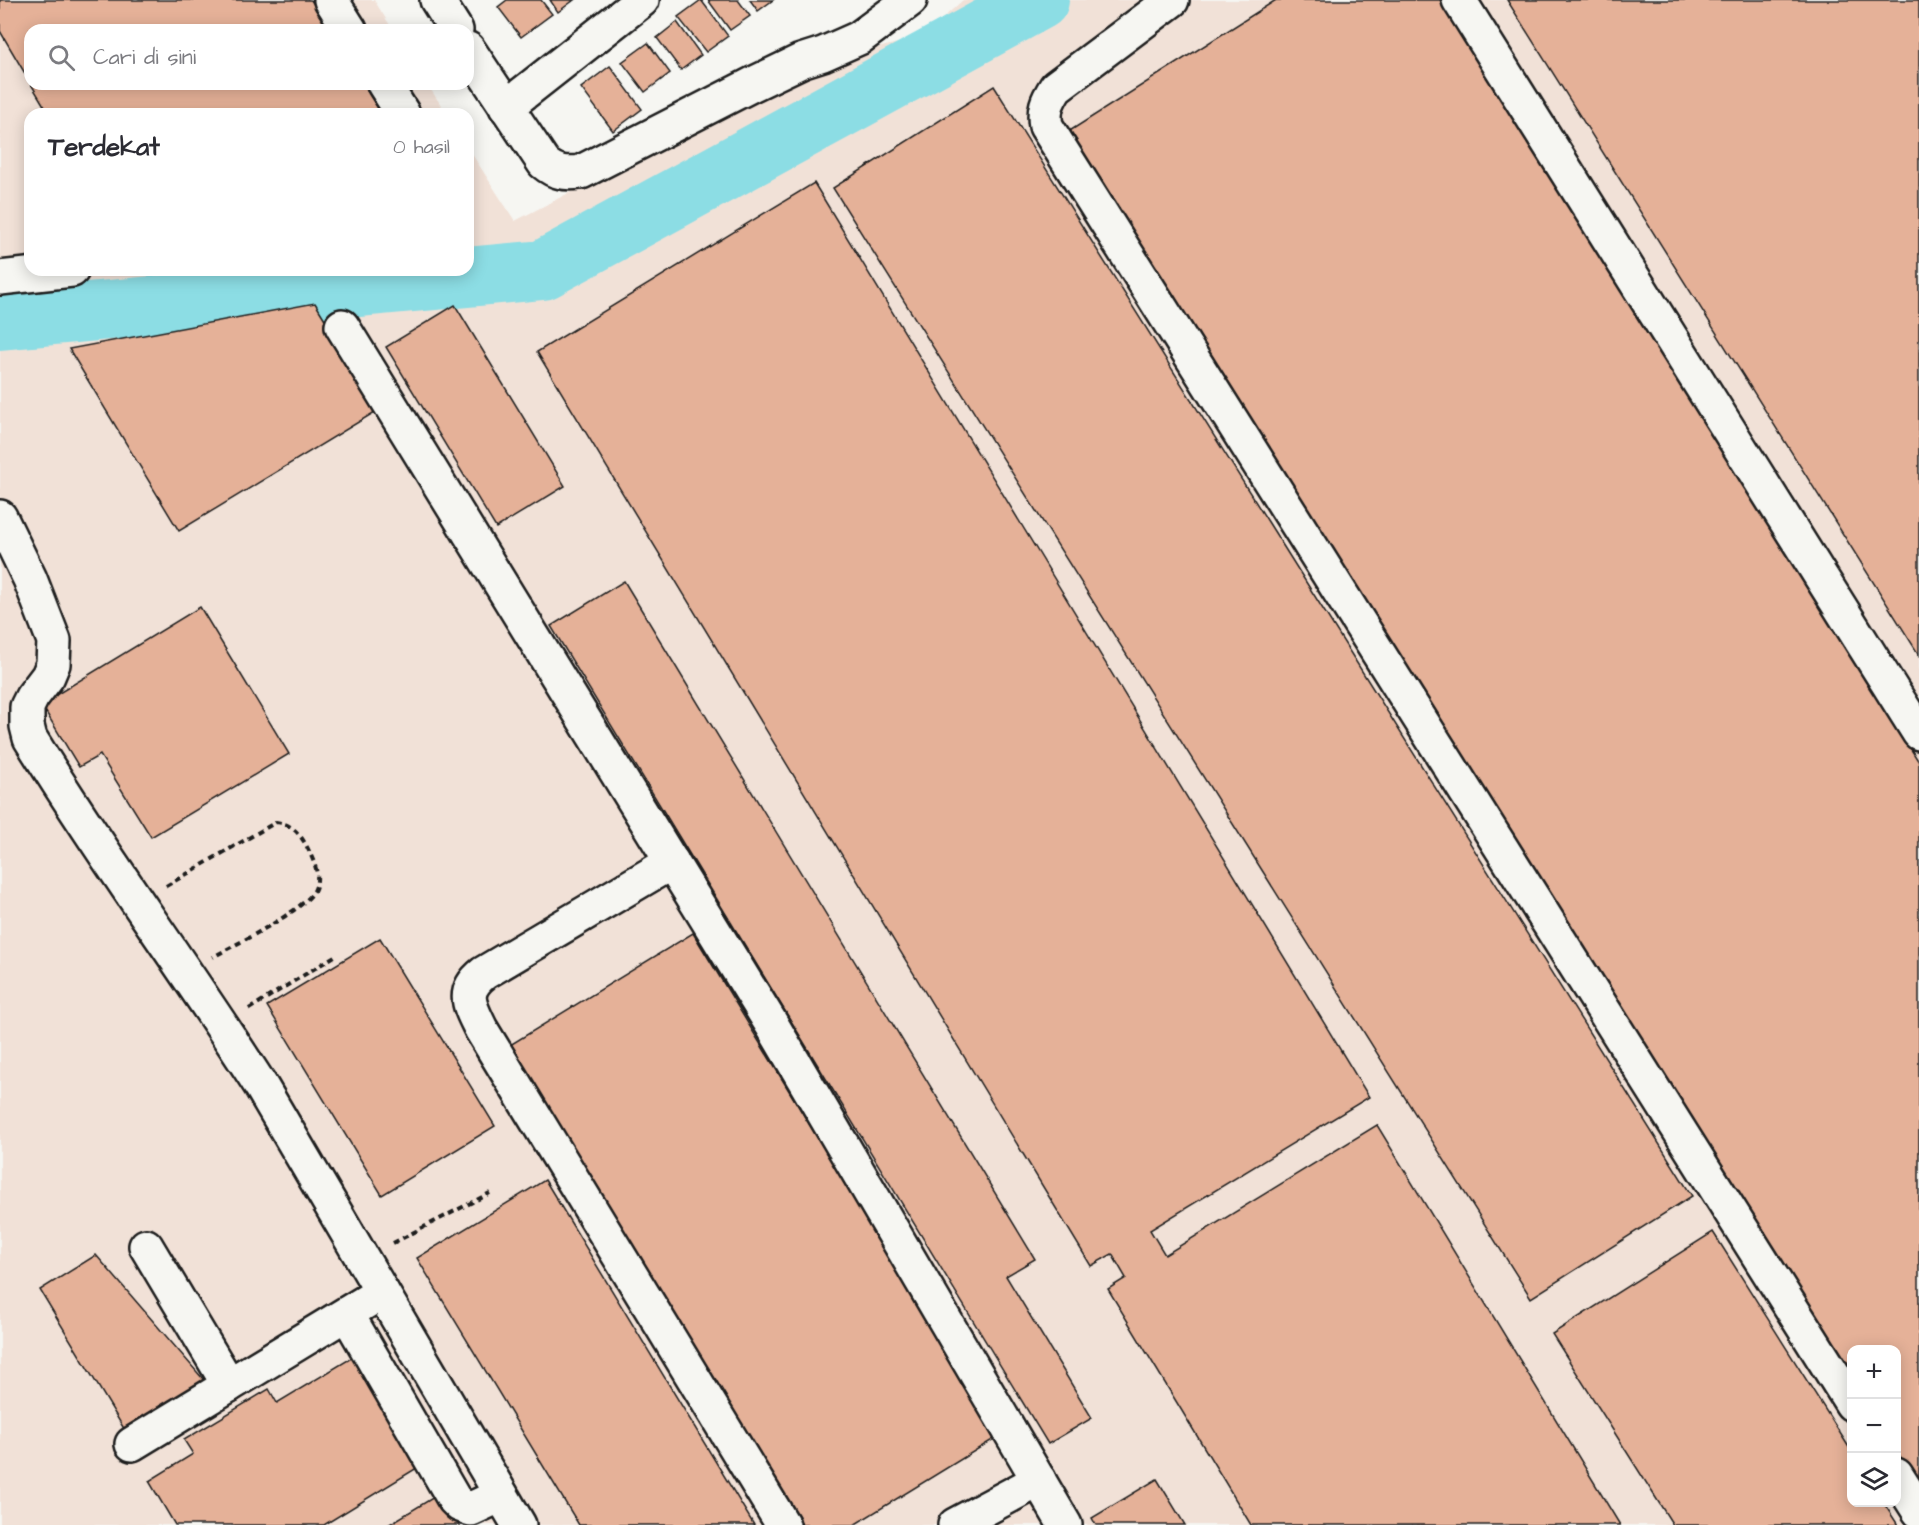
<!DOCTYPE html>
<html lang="id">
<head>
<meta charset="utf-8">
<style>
	body { margin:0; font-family:"Architects Daughter",sans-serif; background:#f2f2f3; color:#2b2b33 }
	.controls { position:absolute; right:18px; bottom:18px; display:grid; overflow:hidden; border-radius:12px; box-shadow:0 3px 15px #0003 }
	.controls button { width:54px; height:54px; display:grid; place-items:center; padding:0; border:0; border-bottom:2px solid #e1e1e2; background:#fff; color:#2b2b33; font:30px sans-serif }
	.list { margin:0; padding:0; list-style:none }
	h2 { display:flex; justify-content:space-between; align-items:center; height:78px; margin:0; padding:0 24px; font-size:26px }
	h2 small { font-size:20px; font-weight:400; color:#7c7c81 }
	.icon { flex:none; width:33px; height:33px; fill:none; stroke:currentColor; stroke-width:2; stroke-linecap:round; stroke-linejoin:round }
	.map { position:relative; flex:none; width:1919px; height:1525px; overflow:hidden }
	.search { position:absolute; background:#fff; box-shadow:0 3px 15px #0003; left:24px; top:24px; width:450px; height:66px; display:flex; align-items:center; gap:15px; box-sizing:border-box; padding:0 21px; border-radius:18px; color:#7c7c81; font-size:22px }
	.panel { position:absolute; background:#fff; box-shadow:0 3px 15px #0003; left:24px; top:108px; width:450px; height:168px; border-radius:18px }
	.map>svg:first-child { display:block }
	.built { fill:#f1e1d7; fill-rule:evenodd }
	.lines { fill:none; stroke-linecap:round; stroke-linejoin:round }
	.river { stroke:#8cdde4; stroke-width:60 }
	.building { fill:#e5b198; stroke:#1c1c1c; stroke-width:1.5 }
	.minor-casing { stroke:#1c1c1c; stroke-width:38 }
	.path { stroke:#1c1c1c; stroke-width:4; stroke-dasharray:6 4.5; stroke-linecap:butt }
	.minor { stroke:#f6f6f2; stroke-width:33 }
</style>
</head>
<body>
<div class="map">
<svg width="1919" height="1525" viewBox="0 0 1919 1525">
	<rect width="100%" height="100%" fill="#f6f6f2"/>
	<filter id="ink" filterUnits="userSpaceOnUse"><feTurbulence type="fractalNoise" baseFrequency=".0167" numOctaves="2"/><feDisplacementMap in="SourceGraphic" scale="12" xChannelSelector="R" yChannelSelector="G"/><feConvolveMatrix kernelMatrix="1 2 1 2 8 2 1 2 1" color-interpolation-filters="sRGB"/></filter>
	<g filter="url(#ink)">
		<path class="built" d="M0 0H374L393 30H30V84H427L447 114H30V270H468V148L515 221 820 62 922 37 963 0H1919V1525H0ZM1852 1350H1896V1502H1852Z"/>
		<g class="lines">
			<polyline class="river" points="0,320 543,270 1039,0"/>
		</g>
		<g class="building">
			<polygon points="0,0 311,0 330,30 30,30 30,82 0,31"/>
			<polygon points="507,0 541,0 552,14 521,37 498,7"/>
			<polygon points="550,0 574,0 558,12"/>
			<polygon points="701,0 728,36 706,52 678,17"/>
			<polygon points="708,0 738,0 750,16 730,30"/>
			<polygon points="750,0 773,0 758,11"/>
			<polygon points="1276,0 1440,0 1919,762 1919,1486 1896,1450 1896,1350 1852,1350 1852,1379 1068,132"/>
			<polygon points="1507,0 1919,0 1919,655"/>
			<polygon points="677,22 701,55 681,70 657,38"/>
			<polygon points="648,43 670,73 645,92 622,62"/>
			<polygon points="610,66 642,109 613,131 581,88"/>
			<polygon points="31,84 364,84 383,114 49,114"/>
			<polygon points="994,86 1692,1196 1531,1298 833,188"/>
			<polygon points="814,183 1369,1097 1150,1230 1165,1255 1377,1125 1620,1525 1251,1525 1108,1289 1126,1278 1112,1254 1091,1266 537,352"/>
			<polygon points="315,303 380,409 179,531 69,349"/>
			<polygon points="455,305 565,486 496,528 386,347"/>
			<polygon points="624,581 1035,1259 1006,1276 1092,1418 1048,1444 551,626"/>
			<polygon points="200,607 289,754 151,837 100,755 79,767 41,704"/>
			<polygon points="693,933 999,1436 854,1525 802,1525 510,1045"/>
			<polygon points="380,938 495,1126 382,1195 267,1006"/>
			<polygon points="545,1180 754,1525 579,1525 417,1258"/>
			<polygon points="1713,1232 1852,1452 1852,1502 1883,1502 1898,1525 1673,1525 1552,1334"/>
			<polygon points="96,1255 210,1387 129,1437 40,1290"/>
			<polygon points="363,1351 430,1460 324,1525 175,1525 149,1481 193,1454 184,1440 269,1389 277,1403"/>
			<polygon points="1157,1479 1185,1525 1096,1525 1092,1518"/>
			<polygon points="444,1491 464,1525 388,1525"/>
		</g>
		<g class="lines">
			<g class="minor-casing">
				<g id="minor">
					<polyline points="331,0 350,30"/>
					<polyline points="437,0 456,30"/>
					<path d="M1172 0 1056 87C1047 101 1043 110 1046 126L1852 1404"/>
					<polyline points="1459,0 1919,733"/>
					<path d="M468 49 544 163C556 173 565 174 581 172L753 84 801 61 823 54 859 38 910 0"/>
					<polyline points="384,84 403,114"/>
					<polyline points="506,107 642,0"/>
					<polyline points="0,278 72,270"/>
					<polyline points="342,326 772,1025 1065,1525"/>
					<path d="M0 517 30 579 54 641 53 664 48 676 32 697 27 707V726L30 738C103 857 186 969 261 1086L519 1525"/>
					<path d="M672 862 484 973C460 992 470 1006 481 1029L783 1525"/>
					<polyline points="146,1246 229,1385"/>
					<polyline points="347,1314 454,1499 460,1505 471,1509 501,1495"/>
					<polyline points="132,1444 382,1292"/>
					<polyline points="1896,1475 1919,1511"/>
					<polyline points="955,1525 1039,1480"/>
				</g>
			</g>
			<g class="path">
				<path d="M166 886 276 822C293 824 302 836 309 851 315 864 321 877 314 891 303 911 236 944 213 957"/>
				<polyline points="249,1009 338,954"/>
				<polyline points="393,1243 490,1193"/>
			</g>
			<use href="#minor" class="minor"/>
		</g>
	</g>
</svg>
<div class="controls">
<button>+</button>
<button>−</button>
<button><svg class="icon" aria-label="layers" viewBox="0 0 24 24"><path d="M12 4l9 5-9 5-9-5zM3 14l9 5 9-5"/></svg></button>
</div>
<div class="search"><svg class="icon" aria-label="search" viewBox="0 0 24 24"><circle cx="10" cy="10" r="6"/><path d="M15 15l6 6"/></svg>Cari di sini</div>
<section class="panel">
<h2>Terdekat<small>0 hasil</small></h2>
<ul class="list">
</ul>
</section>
</div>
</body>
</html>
